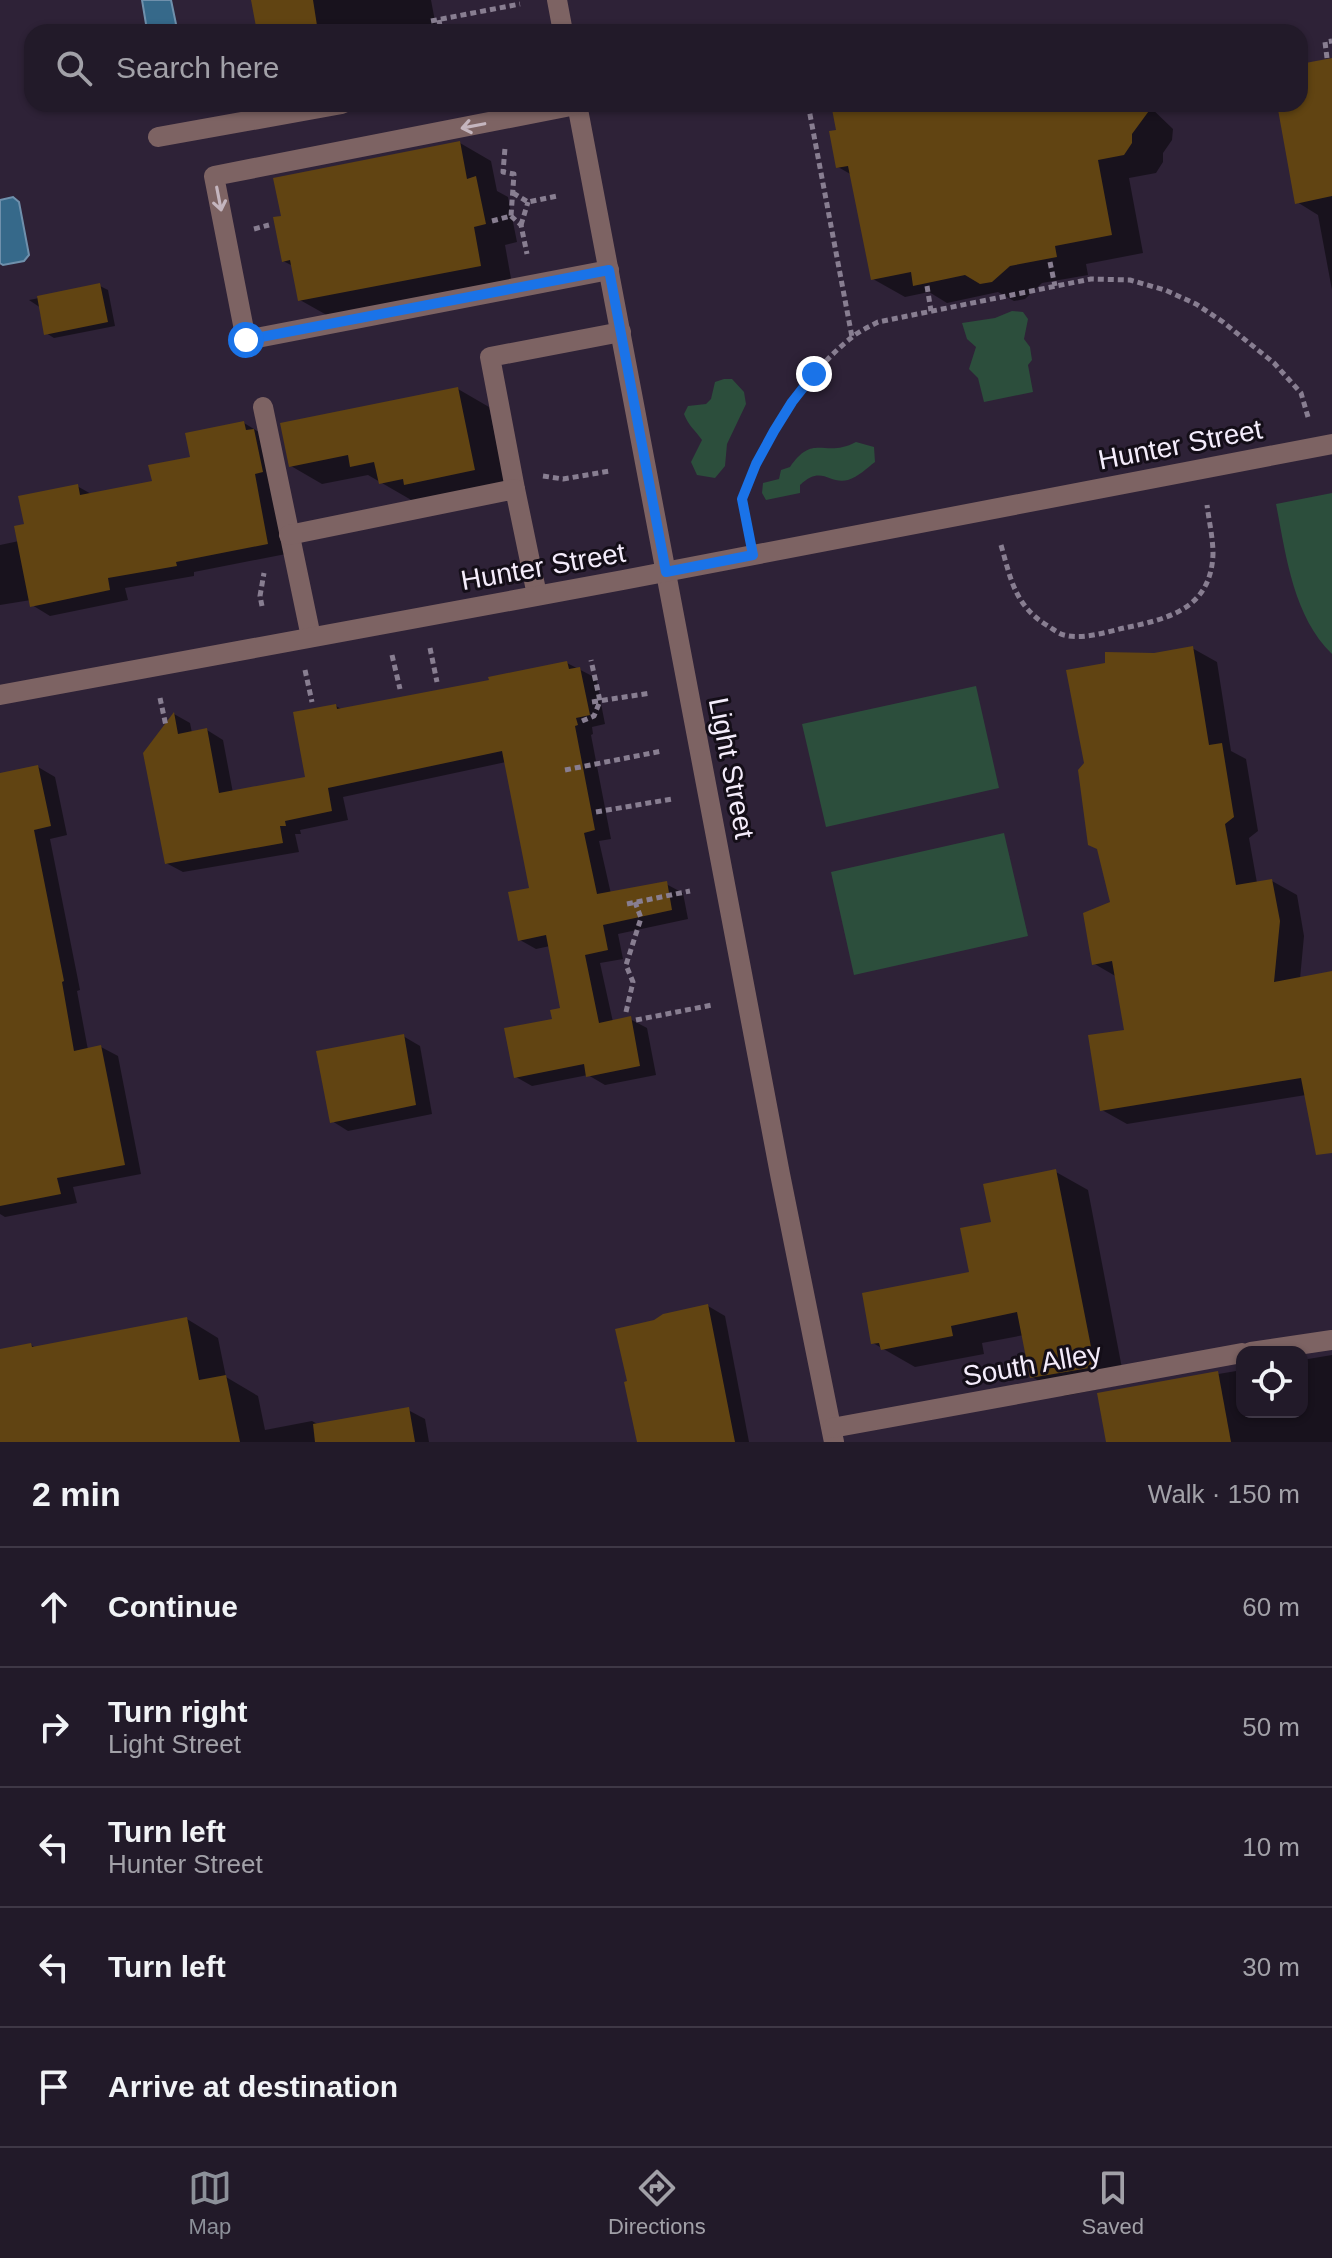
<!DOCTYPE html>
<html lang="en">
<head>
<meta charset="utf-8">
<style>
	body { margin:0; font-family:Arial,sans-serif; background:#2a2331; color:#f1f3f6 }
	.controls { position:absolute; right:24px; bottom:24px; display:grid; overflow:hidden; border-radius:16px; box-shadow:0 2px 6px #0004 }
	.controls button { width:72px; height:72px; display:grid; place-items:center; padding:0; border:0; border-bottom:2px solid #3f3846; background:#221a29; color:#f1f3f6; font:40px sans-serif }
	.stop { position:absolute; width:24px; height:24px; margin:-18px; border:6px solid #1a73e8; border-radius:50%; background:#fff }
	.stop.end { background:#1a73e8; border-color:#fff; box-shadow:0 2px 8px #0008 }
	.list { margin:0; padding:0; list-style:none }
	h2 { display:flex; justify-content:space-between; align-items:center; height:104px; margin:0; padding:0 32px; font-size:34px }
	h2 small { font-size:26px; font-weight:400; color:#a2a1a8 }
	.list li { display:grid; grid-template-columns:52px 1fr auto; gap:24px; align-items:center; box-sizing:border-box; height:120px; padding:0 32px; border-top:2px solid #3f3846 }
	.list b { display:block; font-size:30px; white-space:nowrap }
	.list p { margin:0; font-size:26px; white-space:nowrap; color:#a2a1a8 }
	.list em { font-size:26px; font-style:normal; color:#a2a1a8 }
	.icon { flex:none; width:44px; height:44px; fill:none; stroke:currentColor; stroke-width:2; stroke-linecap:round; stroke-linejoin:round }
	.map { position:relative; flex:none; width:1332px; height:1442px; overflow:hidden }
	.search { position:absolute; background:#221a29; box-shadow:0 2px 6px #0004; left:24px; right:24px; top:24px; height:88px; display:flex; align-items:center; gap:20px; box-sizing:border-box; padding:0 28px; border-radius:24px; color:#a2a1a8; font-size:30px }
	.sheet { height:704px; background:#221a29 }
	nav { display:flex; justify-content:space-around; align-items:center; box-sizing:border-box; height:112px; border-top:2px solid #3f3846; background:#221a29; font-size:22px; color:#a2a1a8 }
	nav a { display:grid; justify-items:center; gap:4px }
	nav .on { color:#8c9099 }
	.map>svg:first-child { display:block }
	.green { fill:#2c4e3c }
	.water { fill:#36698a; stroke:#6f90ac; stroke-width:2 }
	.shadow { fill:#0007 }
	.building { fill:#614412 }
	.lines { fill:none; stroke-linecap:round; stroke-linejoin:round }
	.path { stroke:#887e91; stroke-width:5; stroke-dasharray:6 4; stroke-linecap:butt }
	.minor { stroke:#7d6363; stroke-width:20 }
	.oneway { stroke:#c4b5be }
	.route { stroke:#1a73e8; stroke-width:10 }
	.labels { text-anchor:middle; stroke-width:6; stroke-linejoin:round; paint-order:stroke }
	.street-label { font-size:28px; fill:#f4ecfb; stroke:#140e18 }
</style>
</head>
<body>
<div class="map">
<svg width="1332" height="1442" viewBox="0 0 1332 1442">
	<rect width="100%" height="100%" fill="#2e2237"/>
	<g class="green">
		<polygon points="1012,311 1023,312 1028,319 1024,339 1030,347 1032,360 1028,365 1033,392 984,402 978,378 969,369 976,347 967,339 962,323 995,318"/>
		<path d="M724 379H732L744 392 746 404 727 444 725 466 715 478 697 475 691 462 702 440C695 430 688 425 684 414L688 406 706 404 711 399 715 382Z"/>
		<path d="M856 442 874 447 875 462C867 468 858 477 848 480 829 485 822 464 800 485V493L766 500 762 493 763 483 779 479 781 470 790 467C814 432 824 459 856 442Z"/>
		<path d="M1332 493V654C1293 616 1286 555 1276 504Z"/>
		<polygon points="976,686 999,788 826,827 802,724"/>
		<polygon points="1004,833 1028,936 854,975 831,872"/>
	</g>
	<g class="water">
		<polygon points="142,0 171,0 176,24 164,32 147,30"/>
		<polygon points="13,197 19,202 29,255 24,261 3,265 0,263 0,200"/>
	</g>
	<g class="shadow">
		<polygon points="267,0 431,0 437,32 273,32"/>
		<polygon points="1332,60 1332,290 1318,215 1297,202 1279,104 1300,104 1300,66"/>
		<polygon points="833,104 1147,104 1173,129 1172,140 1163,153 1163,162 1156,173 1129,178 1143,253 1086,264 1088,275 1042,283 1025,299 1014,301 998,292 947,303 929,292 905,297 873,279 852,175 838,167 838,131"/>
		<polygon points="460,143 491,161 497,191 508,197 517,242 505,245 512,284 332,318 300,300 293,266 283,261"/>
		<polygon points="100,286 108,290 115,326 54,338 46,333 41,308 29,300"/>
		<polygon points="458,389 489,407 506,488 413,501 368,475 322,484 291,466"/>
		<polygon points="244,423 262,434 286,554 194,572 194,576 125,588 128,600 50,616 32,605 31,600 0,605 0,545 19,541 26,526 77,486 93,495 154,483"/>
		<polygon points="1192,648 1217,662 1231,751 1246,759 1258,831 1249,838 1257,883 1272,881 1297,895 1304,936 1300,979 1332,973 1332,1128 1306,1095 1127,1124 1102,1110 1126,1031 1117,977 1093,963 1113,904 1154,655"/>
		<polygon points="567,663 596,678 605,724 592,727 593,734 591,735 611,839 599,841 611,894 666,884 683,893 688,919 618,934 623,959 600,963 613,1022 630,1019 647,1028 656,1075 605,1085 588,1075 532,1086 516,1077 562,1010 550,946 536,949 520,940 532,889 506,762 343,797 348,820 300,830 301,834 295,834 299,852 183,872 166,863 174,714 190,723 192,733 207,730 223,740 233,793 308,778 336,706 343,710 491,681"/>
		<polygon points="38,767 55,777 67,835 50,839 80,990 77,991 88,1050 101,1047 118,1056 141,1174 73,1187 77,1203 5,1217 0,1214 0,775"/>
		<polygon points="403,1036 420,1046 432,1114 348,1131 332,1121"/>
		<polygon points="1056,1172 1088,1190 1125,1384 1064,1396 1032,1377 1024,1335 982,1343 984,1354 915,1367 873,1343 971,1274 993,1223"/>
		<polygon points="708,1306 725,1316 749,1442 638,1442"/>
		<polygon points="187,1319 218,1338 226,1377 258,1396 265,1430 312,1421 344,1439 344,1442 4,1442 0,1422 0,1351 31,1345 36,1348"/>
		<polygon points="1332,1355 1332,1442 1108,1442 1100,1394 1242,1370 1242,1412 1302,1412 1302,1360"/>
		<polygon points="408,1410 425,1419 429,1442 381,1442"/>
	</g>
	<g class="building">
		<polygon points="251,0 313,0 318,32 257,32"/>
		<polygon points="1332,58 1332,196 1295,204 1277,104 1300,104 1300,64"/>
		<polygon points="831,104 1154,104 1132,134 1132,143 1124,155 1098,160 1112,235 1055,246 1057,257 1010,266 992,282 980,284 965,275 913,286 911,272 871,280 848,166 836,168 829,131 836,130"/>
		<polygon points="460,141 467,179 476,176 486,224 474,227 481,266 298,301 290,260 282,262 273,217 281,216 273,178"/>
		<polygon points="100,283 108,322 44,335 37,296"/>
		<polygon points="458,387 475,470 404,485 403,479 379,484 374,462 350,467 348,455 289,467 280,423"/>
		<polygon points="244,421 246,430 254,429 263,472 255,474 268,544 176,562 177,566 108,578 110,590 30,607 14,526 24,524 18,496 78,484 80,495 152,481 148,465 190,457 185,433"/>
		<polygon points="1193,646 1209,745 1222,743 1234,817 1225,824 1236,885 1272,879 1280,921 1274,982 1332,971 1332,1153 1316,1155 1301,1078 1100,1111 1088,1035 1124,1030 1112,961 1092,965 1083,913 1110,902 1097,849 1088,845 1078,770 1084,763 1066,670 1105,663 1105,652 1154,653"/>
		<polygon points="567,661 569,669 580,667 590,715 576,718 578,725 575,726 595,830 584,833 597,894 667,881 672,910 603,925 608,950 585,955 599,1023 631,1016 640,1066 586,1077 584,1064 514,1078 504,1028 552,1019 550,1010 560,1008 546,935 518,941 508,892 529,888 502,751 328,788 332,811 285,821 286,826 280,826 283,843 165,864 143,753 174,712 178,734 207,728 219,793 305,777 293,712 336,704 337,709 489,680 488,677"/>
		<polygon points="38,765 51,826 34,830 64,981 62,982 74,1051 101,1045 125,1165 57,1178 61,1194 0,1206 0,773"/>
		<polygon points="404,1034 416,1105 330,1123 316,1051"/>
		<polygon points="1056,1169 1095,1367 1030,1378 1017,1312 951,1326 953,1336 881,1350 879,1343 871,1344 862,1293 969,1272 960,1228 991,1222 983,1184"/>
		<polygon points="708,1304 735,1442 637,1442 624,1382 627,1381 615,1329 654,1320 663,1314"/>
		<polygon points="187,1317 199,1380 226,1375 240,1442 0,1442 0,1349 31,1343 32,1347"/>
		<polygon points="1218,1371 1231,1442 1106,1442 1097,1393"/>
		<polygon points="409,1407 415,1442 315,1442 313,1424"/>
	</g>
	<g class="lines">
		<g class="path">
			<polyline points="439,20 441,32"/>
			<polyline points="431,21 520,4"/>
			<polyline points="1327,58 1325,42 1332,41"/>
			<polyline points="808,104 852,337"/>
			<polyline points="513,193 528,202 557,196"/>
			<polyline points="511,216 521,225 527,254"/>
			<polyline points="492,221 511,216 514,174 503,172 505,148"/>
			<polyline points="521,225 528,202"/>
			<polyline points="254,229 269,225"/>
			<polyline points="1050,262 1055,286"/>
			<polyline points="927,286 931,311"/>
			<polyline points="543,476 563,479 610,471"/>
			<path d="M748 526C746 517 741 505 743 496 756 445 810 370 851 338 859 331 869 327 878 322L1091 279 1130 280 1165 290 1196 304 1223 322 1274 363 1301 393 1308 417"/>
			<path d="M1001 545C1011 580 1015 606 1048 626 1053 629 1059 634 1064 635 1083 640 1106 632 1124 628 1168 619 1211 609 1213 554 1213 538 1209 521 1207 505"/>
			<polyline points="262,606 260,596 264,573"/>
			<polyline points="430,648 437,682"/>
			<polyline points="392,655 400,689"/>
			<polyline points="305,670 312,702"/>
			<polyline points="160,698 166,726"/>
			<polyline points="592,702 651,693"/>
			<polyline points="582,721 594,716 600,701 591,660"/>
			<polyline points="565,770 662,751"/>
			<polyline points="596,812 672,799"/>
			<polyline points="627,904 690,891"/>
			<polyline points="626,1012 633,982 626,965 641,918 635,902"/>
			<polyline points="636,1020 712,1005"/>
		</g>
		<g class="minor">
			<polyline points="557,0 563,32"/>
			<polyline points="577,104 780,1174 834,1442"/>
			<polyline points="581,104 214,176 246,340 609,270"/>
			<polyline points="158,137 342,104"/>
			<polyline points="263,407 311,637"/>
			<polyline points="515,489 490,357 621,332"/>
			<polyline points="289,535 515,489 537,595"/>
			<polyline points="0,695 623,580 1332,444"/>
			<polyline points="1251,1352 1332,1340"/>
			<polyline points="832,1428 1242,1353"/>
		</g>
	</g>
	<defs><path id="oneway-shaft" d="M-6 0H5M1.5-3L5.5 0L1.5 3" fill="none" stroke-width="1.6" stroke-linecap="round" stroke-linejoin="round" transform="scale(2)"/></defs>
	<g class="oneway">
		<use href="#oneway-shaft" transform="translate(473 126) rotate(169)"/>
		<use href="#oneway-shaft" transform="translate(219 199) rotate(79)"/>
	</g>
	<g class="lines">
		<polyline class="route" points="246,340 609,270 666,572 753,555 742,499 756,464 774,431 792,402 814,374"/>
	</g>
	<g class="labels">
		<g class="street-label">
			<text transform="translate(1180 444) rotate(-11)" y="10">Hunter Street</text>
			<text transform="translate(543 566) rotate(-10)" y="10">Hunter Street</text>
			<text transform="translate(732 768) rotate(79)" y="10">Light Street</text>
			<text transform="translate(1032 1364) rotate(-10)" y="10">South Alley</text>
		</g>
	</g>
</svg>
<div class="controls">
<button><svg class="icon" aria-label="locate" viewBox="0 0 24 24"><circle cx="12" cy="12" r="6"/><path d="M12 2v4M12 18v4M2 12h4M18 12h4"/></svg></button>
</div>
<div class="stop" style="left:246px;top:340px"></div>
<div class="stop end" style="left:814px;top:374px"></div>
<div class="search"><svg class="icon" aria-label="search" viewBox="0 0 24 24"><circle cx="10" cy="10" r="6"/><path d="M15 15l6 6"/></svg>Search here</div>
</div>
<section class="sheet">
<h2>2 min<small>Walk · 150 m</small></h2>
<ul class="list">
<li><svg class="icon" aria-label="ahead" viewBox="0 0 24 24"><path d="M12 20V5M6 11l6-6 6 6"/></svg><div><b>Continue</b></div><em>60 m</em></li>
<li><svg class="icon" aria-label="right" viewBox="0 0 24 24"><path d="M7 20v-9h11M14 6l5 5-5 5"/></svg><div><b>Turn right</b><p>Light Street</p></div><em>50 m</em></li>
<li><svg class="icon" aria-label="left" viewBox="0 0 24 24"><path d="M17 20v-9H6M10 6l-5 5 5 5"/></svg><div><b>Turn left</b><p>Hunter Street</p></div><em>10 m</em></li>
<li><svg class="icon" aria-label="left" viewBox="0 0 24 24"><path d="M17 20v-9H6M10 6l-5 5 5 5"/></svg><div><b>Turn left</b></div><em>30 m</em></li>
<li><svg class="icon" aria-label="arrive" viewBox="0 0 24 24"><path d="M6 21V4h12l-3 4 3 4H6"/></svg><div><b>Arrive at destination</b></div></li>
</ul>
</section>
<nav>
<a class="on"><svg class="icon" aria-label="map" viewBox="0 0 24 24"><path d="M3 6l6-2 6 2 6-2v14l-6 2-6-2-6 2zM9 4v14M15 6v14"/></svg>Map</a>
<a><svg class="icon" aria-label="directions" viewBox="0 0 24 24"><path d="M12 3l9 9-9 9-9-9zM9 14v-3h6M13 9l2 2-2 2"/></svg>Directions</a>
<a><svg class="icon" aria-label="saved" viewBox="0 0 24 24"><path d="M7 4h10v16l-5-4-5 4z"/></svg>Saved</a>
</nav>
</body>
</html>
